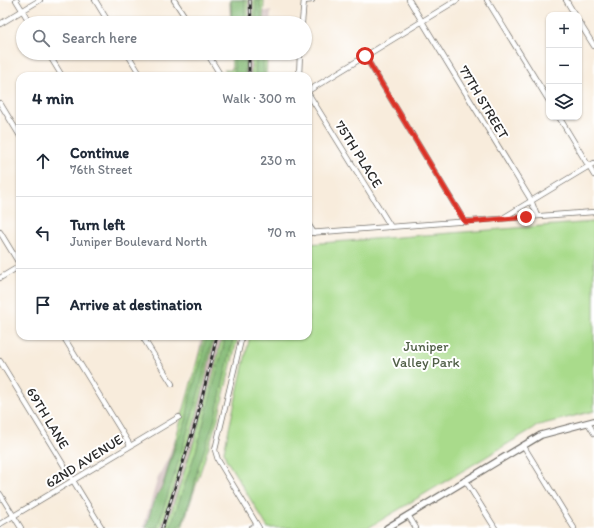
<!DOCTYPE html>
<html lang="en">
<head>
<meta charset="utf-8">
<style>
	body { margin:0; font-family:Itim,sans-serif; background:#f6f6f7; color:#1f2937 }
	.controls { position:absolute; right:12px; top:12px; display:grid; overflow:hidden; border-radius:8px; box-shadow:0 1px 3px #0004 }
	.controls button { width:36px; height:36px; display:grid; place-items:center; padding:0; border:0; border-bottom:1px solid #e0e1e3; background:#fff; color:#1f2937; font:20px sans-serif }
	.stop { position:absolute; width:12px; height:12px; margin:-9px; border:3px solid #d93025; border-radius:50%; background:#fff }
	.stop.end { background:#d93025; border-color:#fff; box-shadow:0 1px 4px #0008 }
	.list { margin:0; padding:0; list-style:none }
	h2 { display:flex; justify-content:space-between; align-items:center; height:52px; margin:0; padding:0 16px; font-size:17px }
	h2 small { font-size:13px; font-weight:400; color:#747a83 }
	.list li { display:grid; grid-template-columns:26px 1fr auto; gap:12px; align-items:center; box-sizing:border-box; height:72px; padding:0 16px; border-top:1px solid #e0e1e3 }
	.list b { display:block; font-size:15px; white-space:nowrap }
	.list p { margin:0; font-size:13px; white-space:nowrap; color:#747a83 }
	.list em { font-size:13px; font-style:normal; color:#747a83 }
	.icon { flex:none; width:22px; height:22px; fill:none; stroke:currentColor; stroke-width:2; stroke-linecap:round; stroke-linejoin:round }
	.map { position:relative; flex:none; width:594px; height:528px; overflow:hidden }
	.search { position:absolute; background:#fff; box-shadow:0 1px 3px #0004; left:16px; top:16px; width:296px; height:44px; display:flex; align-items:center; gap:10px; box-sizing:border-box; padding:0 14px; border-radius:22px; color:#747a83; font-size:15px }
	.panel { position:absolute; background:#fff; box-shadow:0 1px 3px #0004; left:16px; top:72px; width:296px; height:268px; border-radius:12px }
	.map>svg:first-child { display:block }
	.industrial { fill:#d1bfbd }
	.green { fill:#a9db8b; stroke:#6a835b }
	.forest { fill:#86bb77; stroke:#587351 }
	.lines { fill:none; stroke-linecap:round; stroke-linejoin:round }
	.minor-casing { stroke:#736f69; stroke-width:6 }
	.tertiary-casing { stroke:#736f69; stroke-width:8 }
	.minor { stroke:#fff; stroke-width:4.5 }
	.tertiary { stroke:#fff; stroke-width:5.5 }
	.rail-casing { stroke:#2b2b2b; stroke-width:3 }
	.rail { stroke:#fff; stroke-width:1.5; stroke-dasharray:4.5; stroke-linecap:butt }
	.route { stroke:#d93025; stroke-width:5 }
	.labels { text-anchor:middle; stroke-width:4; stroke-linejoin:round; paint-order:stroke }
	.street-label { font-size:14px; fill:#2b2b2b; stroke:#fff }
	.park-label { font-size:14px; fill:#516048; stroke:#fff }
</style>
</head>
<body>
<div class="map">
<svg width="594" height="528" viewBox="0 0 594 528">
	<rect width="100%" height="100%" fill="#fff"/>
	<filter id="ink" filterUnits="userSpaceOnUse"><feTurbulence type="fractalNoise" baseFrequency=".025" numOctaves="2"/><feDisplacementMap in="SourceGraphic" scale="8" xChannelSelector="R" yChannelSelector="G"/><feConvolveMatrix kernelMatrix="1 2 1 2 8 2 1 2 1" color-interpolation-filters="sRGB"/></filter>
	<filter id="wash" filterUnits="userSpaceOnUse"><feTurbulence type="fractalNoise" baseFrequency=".012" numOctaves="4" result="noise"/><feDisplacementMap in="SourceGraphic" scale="16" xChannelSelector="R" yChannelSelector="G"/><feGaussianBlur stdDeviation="0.9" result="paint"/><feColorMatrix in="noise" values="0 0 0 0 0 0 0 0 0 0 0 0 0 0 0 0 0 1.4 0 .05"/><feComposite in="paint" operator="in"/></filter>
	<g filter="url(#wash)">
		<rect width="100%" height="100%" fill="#f8ecdc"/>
		<g class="industrial">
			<polygon points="229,0 264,0 264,11 271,11 270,23 230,23"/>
			<polygon points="231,53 268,53 267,76 233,76 231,71"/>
			<polygon points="202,336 237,336 210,443 178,528 143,528 158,477 168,458 187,404"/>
		</g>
		<g class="green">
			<polygon points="230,0 248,0 248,23 231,23"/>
			<polygon points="253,0 264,0 263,23 254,23"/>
			<polygon points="231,53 247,53 246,76 231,76 224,70 232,70"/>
			<polygon points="252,53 267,53 266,76 251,76"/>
			<polygon points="594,222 594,411 539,425 368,528 268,528 226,459 224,451 250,336 308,336 308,244"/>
			<polygon points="204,336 215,336 197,414 161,528 149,528 165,478"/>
			<path d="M222 336H238L218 418 182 528H166C186 465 209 401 222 336Z"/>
		</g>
		<g class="forest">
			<polygon points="231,0 245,0 245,23 232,23"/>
			<polygon points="256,0 260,0 262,23 256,23"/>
			<polygon points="233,53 245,53 245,76 235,76"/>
			<polygon points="256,53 263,53 264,76 255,76"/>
			<path d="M207 336H213C198 401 178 465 157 528H146L153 503 164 483 177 441 186 421 190 396 200 365 204 345Z"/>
			<polygon points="225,336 234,336 214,422 198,468 193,491 182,524 178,526 177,528 170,528 197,448 223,348"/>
		</g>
	</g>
	<g filter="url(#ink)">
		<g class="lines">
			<g class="minor-casing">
				<g id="minor">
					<polyline points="16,0 30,23"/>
					<polyline points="95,0 109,23"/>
					<polyline points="174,0 189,23"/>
					<polyline points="409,0 531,200 537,216"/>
					<polyline points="487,0 549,101"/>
					<polyline points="566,0 575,15"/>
					<polyline points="304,1 312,0"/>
					<polyline points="579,22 594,46"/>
					<polyline points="302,23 304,0"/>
					<polyline points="0,24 40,0"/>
					<polyline points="48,53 62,76"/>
					<polyline points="127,53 141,76"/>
					<polyline points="207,53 221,76"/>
					<polyline points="365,56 465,222"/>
					<polyline points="299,76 300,53"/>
					<polyline points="308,91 457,0"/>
					<polyline points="308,93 391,227"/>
					<polyline points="0,103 20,136"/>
					<polyline points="559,117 594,175"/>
					<polyline points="503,218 594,163"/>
					<polyline points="308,224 314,233"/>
					<polyline points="0,232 20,265"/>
					<polyline points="308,233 594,212"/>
					<polyline points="0,278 20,266"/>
					<polyline points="63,336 130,445"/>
					<polyline points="142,336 172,384"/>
					<polyline points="242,336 215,450 218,460 259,528"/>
					<polyline points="0,361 102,528"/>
					<polyline points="588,423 594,433"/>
					<polyline points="523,445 574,528"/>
					<polyline points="465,480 495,528"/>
					<polyline points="0,494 21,528"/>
					<polyline points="408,515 416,528"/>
					<polyline points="0,524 179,417"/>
					<polyline points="251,528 256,525"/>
				</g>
			</g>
			<g class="tertiary-casing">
				<polyline id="tertiary" points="387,528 541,435 594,421"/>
			</g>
			<use href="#minor" class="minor"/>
			<use href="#tertiary" class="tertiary"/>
			<g class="rail-casing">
				<g id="rail">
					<polyline points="250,0 251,23"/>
					<polyline points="249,76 249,53"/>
					<polyline points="162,528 196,422 217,336"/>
				</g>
			</g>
			<use href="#rail" class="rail"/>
		</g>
	</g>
	<g class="lines" filter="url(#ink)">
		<polyline class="route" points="365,56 465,222 526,217"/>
	</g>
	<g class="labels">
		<g class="street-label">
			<text transform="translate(484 102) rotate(59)" y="5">77TH STREET</text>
			<text transform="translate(359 154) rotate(58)" y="5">75TH PLACE</text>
			<text transform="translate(48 418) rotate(59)" y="5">69TH LANE</text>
			<text transform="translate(84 461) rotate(-32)" y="5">62ND AVENUE</text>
		</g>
		<g class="park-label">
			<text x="426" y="351">Juniper<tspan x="426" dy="16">Valley Park</tspan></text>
		</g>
	</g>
</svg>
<div class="controls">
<button>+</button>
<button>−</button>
<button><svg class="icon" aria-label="layers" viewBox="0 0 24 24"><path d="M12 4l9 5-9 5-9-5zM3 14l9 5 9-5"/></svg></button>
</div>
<div class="stop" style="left:365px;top:56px"></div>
<div class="stop end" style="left:526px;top:217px"></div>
<div class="search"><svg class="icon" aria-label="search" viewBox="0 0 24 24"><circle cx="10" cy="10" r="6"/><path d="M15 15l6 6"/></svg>Search here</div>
<section class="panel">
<h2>4 min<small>Walk · 300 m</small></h2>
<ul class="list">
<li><svg class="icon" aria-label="ahead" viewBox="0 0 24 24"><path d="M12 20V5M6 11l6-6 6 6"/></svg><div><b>Continue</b><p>76th Street</p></div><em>230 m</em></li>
<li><svg class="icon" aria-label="left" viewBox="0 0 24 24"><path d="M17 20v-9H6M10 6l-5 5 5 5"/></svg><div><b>Turn left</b><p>Juniper Boulevard North</p></div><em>70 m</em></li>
<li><svg class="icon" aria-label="arrive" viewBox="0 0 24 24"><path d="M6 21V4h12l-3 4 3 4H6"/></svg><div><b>Arrive at destination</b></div></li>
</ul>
</section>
</div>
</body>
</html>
